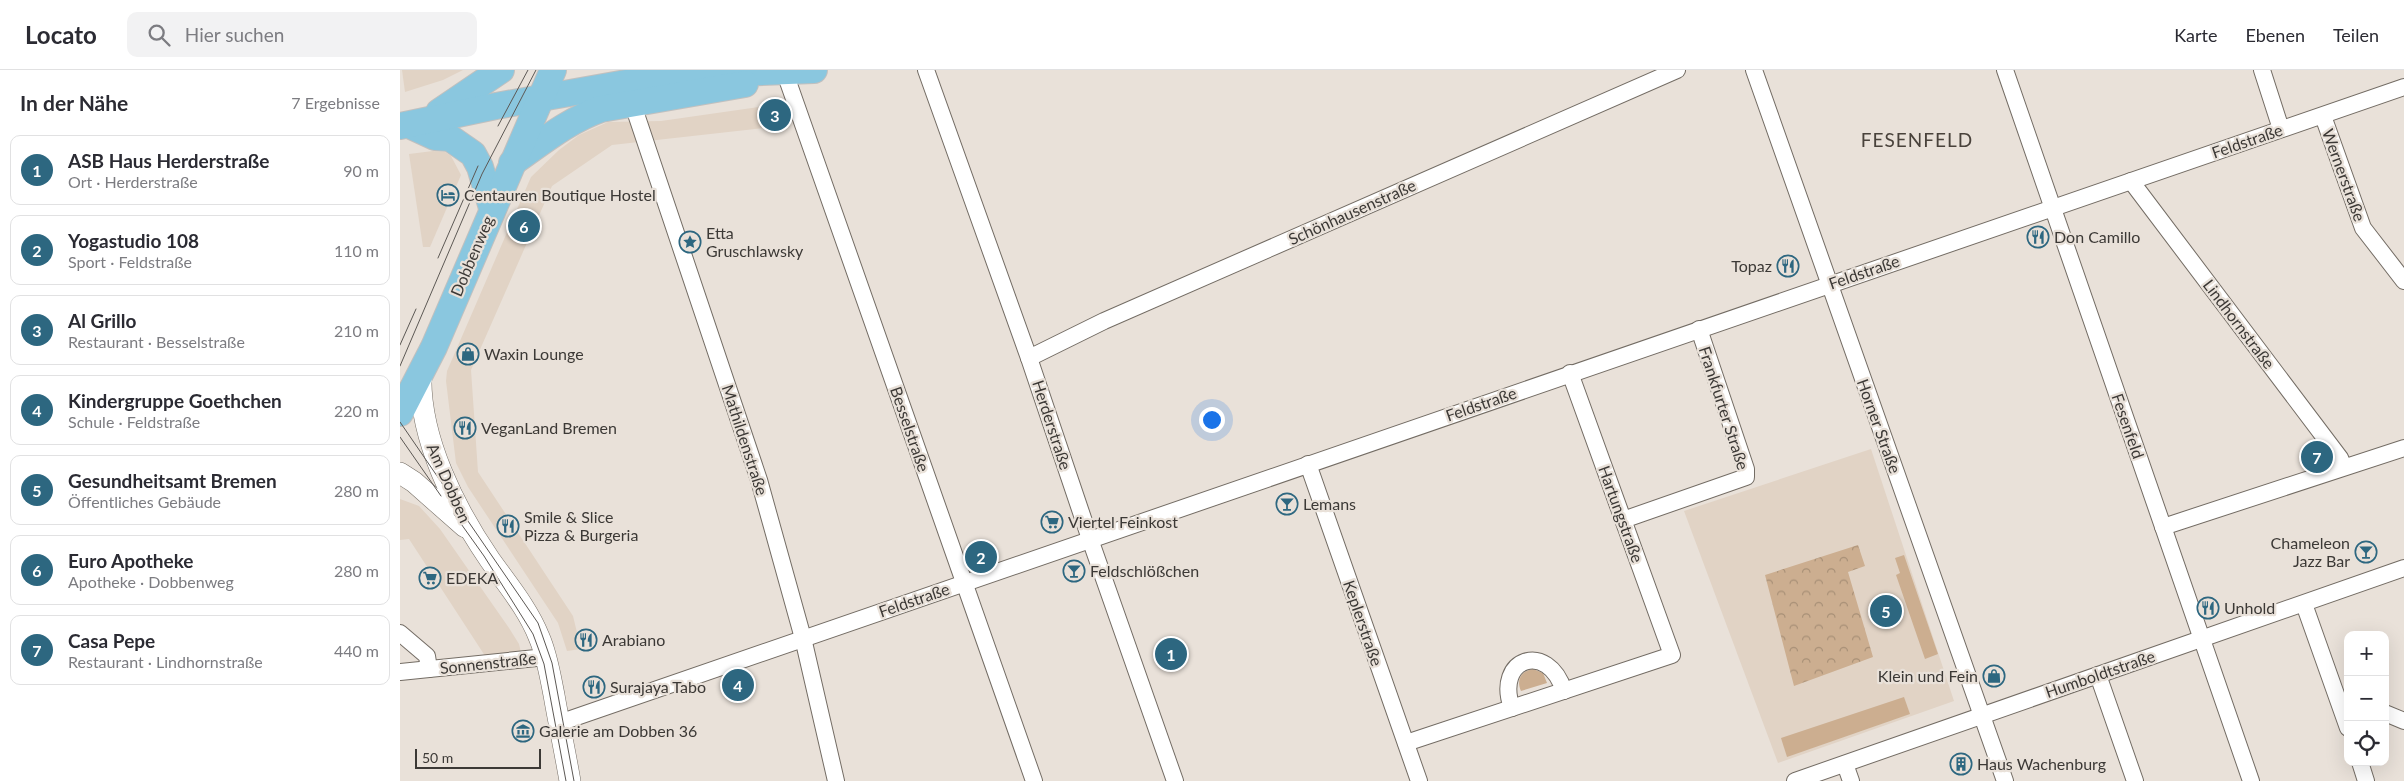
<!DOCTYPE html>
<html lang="de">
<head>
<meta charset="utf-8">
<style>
	body { margin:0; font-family:Lato,sans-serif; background:#f2f2f3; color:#2b2b33 }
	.controls { position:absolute; right:15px; bottom:15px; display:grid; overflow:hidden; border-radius:10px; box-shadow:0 5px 20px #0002 }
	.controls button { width:45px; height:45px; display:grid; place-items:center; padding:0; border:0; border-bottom:1px solid #e1e1e2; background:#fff; color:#2b2b33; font:25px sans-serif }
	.scale { position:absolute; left:15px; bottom:12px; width:126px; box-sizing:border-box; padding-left:5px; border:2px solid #3c3936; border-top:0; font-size:14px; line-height:18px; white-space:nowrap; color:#3c3936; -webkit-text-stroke:4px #e9e1d9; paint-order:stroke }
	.you { position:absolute; left:811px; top:349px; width:18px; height:18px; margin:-12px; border:4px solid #fff; border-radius:50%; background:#1a73e8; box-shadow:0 0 0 8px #1a73e833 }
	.badge { display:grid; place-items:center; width:32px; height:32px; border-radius:50%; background:#2d6780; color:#fff; font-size:16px; font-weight:700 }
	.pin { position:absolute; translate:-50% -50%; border:2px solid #fff; box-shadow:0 1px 5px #0006 }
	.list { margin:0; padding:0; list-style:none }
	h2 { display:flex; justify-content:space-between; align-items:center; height:65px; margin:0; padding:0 20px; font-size:21px }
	h2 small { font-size:16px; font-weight:400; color:#7c7c81 }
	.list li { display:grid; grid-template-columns:32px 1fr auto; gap:15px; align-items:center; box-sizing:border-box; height:70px; margin:0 10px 10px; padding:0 10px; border:1px solid #e1e1e2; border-radius:10px }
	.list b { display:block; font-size:19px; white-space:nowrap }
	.list p { margin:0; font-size:16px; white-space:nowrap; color:#7c7c81 }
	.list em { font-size:16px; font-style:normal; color:#7c7c81 }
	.icon { flex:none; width:28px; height:28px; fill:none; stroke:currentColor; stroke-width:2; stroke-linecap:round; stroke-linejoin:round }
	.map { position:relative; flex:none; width:2004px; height:711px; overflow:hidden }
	header { display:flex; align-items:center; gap:30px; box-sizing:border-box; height:70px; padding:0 25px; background:#fff; border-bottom:1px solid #e1e1e2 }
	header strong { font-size:24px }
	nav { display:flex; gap:28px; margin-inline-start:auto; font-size:18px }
	.search { width:350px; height:45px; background:#f2f2f3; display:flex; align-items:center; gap:12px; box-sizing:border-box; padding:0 18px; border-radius:10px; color:#7c7c81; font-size:19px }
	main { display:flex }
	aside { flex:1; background:#fff }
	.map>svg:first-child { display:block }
	.built { fill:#e1d3c5 }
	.grass { fill:#ccae90 }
	.park { fill:url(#park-crowns) }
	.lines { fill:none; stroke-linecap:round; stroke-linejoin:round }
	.minor-casing { stroke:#736c64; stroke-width:18 }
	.tertiary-casing { stroke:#736c64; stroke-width:22 }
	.primary-casing { stroke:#c1c0bf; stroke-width:28 }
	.minor { stroke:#fff; stroke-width:16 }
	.tertiary { stroke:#fff; stroke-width:21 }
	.primary { stroke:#8ac7df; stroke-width:26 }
	.tram { stroke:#5c5854; stroke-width:1 }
	.labels { text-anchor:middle; stroke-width:4.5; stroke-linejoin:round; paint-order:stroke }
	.street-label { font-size:16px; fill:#3c3936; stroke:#e9e1d9 }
	.poi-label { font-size:16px; fill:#3c3936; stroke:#e9e1d9; text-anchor:start }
	.quarter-label { font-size:19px; letter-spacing:1px; fill:#49423b; stroke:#e9e1d9 }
</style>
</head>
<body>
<header>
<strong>Locato</strong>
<div class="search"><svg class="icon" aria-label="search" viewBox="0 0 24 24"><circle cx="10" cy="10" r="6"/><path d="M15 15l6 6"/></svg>Hier suchen</div>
<nav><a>Karte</a><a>Ebenen</a><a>Teilen</a></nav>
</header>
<main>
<aside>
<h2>In der Nähe<small>7 Ergebnisse</small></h2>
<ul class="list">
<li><span class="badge">1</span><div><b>ASB Haus Herderstraße</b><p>Ort · Herderstraße</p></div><em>90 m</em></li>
<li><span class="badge">2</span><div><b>Yogastudio 108</b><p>Sport · Feldstraße</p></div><em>110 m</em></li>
<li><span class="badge">3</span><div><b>Al Grillo</b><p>Restaurant · Besselstraße</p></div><em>210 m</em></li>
<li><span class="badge">4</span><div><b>Kindergruppe Goethchen</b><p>Schule · Feldstraße</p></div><em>220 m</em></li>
<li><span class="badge">5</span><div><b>Gesundheitsamt Bremen</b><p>Öffentliches Gebäude</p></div><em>280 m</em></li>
<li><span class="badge">6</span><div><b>Euro Apotheke</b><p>Apotheke · Dobbenweg</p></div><em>280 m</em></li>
<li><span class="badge">7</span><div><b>Casa Pepe</b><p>Restaurant · Lindhornstraße</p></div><em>440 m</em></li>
</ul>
</aside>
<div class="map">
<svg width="2004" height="711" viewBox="0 0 2004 711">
	<defs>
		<pattern id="park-crowns" width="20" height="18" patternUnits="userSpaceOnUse" patternTransform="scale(1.25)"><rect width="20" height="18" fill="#ccae90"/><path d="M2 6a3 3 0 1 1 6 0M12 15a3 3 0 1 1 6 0" fill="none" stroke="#a78f76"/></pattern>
	</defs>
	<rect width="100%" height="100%" fill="#e9e1d9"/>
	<g class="built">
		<polygon points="2,0 63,0 43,10 5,22"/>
		<polygon points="380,34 383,56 212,75 152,116 71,300 78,402 173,546 181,579 167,581 158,553 68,417 56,393 46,311 47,301 131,107 159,80 179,65 208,52 261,51"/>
		<polygon points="33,81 45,82 51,86 61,105 30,177 23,177 9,84"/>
		<polygon points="1471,379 1554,631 1378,693 1284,441"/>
		<polygon points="0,429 19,436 40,459 109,558 119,574 122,587 89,592 9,469 0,470"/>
	</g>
	<g class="grass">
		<polygon points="1504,485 1538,584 1525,589 1496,505 1500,503 1495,488"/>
		<path d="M1133 599 1143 603 1147 613 1121 621C1116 610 1121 601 1133 599Z"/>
		<polygon points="1504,627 1510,644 1387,687 1381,668"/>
	</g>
	<polygon class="park" points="1458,475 1465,496 1448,502 1473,587 1394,616 1365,505"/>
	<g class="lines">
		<g class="minor-casing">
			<g id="minor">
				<polyline points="526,0 629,288 690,469 775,711"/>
				<polyline points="1354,0 1605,711"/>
				<polyline points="1605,0 1851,711"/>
				<polyline points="1862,0 1881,59"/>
				<polyline points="386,6 634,711"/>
				<polyline points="233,35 359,410 403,568 436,711"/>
				<polyline points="1923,46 1963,158 2004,211"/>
				<polyline points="1731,111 1940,388 1944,397"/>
				<polyline points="629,288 704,251 1277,0"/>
				<polyline points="908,394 1019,711"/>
				<polyline points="1223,450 1346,407 1346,399 1299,259"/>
				<polyline points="1763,457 2004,378"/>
				<polyline points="1904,534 1948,658"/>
				<polyline points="0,563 27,586 29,599"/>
				<polyline points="0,602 146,587"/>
				<polyline points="1698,605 1735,711"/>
				<path d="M1112 638C1094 588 1148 570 1164 621"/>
				<polyline points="1985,643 2004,651"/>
				<polyline points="159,653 2004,17"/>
				<polyline points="1006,673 1272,585 1170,303"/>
				<polyline points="1960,692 1966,711"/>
				<polyline points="1445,694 1451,711"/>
				<polyline points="1395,711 2004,498"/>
			</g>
		</g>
		<g class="tertiary-casing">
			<g id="tertiary">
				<path d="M21 305C19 368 55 439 90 490 107 514 128 539 139 567 147 585 150 605 154 625 159 654 165 682 170 711"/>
				<polyline points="0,403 14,412 65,457"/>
			</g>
		</g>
		<g class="primary-casing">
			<g id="primary">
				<polyline points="39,42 101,0"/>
				<polyline points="9,55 35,67 50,68 73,84 80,97 92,138"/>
				<polyline points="0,56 96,36 266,6 414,0"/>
				<path d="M112 93C141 73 167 51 201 39L345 14"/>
				<polyline points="0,343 34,277 153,0"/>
			</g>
		</g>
		<use href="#minor" class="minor"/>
		<use href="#tertiary" class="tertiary"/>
		<use href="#primary" class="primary"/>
		<g class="tram">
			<polyline points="98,56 128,0"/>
			<polyline points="38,188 78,96"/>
			<polyline points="0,275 16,239"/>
			<polyline points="0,296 82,104 136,0"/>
			<polyline points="0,352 138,553 152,593 174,711"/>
			<polyline points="0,367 41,426"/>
			<polyline points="54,444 84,486 133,564 144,594 166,711"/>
		</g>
	</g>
	<defs>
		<g id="hotel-ring" transform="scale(1.125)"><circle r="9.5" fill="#e9e1d9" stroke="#2d6780" stroke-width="1.5"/><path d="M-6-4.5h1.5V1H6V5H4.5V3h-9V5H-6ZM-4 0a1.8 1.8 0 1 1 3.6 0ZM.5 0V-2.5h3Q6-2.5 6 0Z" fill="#2d6780"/></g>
		<g id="restaurant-ring" transform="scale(1.125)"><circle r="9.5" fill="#e9e1d9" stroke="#2d6780" stroke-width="1.5"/><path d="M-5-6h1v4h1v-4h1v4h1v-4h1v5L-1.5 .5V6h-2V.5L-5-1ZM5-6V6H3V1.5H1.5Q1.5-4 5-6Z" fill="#2d6780"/></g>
		<g id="sight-ring" transform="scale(1.125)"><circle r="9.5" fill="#e9e1d9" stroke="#2d6780" stroke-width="1.5"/><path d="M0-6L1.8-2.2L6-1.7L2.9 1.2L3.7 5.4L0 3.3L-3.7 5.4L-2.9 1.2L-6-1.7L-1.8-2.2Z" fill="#2d6780"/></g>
		<g id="shop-ring" transform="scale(1.125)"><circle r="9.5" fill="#e9e1d9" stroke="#2d6780" stroke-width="1.5"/><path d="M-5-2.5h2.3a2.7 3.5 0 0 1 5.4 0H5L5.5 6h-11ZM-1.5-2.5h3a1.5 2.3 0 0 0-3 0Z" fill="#2d6780"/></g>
		<g id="bar-ring" transform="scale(1.125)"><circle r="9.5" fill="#e9e1d9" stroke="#2d6780" stroke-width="1.5"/><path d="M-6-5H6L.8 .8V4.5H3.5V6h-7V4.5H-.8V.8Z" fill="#2d6780"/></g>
		<g id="supermarket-ring" transform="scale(1.125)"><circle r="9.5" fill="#e9e1d9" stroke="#2d6780" stroke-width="1.5"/><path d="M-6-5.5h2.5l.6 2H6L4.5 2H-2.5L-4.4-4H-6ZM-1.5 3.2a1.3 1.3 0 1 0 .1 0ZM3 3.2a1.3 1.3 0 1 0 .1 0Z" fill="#2d6780"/></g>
		<g id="museum-ring" transform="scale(1.125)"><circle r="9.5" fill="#e9e1d9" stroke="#2d6780" stroke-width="1.5"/><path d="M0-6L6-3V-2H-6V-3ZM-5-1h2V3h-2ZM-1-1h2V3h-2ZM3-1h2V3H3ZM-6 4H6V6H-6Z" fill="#2d6780"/></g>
		<g id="building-ring" transform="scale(1.125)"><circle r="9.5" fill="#e9e1d9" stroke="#2d6780" stroke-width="1.5"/><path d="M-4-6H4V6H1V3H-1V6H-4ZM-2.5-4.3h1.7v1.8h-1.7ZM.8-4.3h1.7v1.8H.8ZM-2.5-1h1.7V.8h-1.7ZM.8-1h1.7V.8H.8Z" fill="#2d6780"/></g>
	</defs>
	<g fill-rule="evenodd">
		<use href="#hotel-ring" x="48" y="125"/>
		<use href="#restaurant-ring" x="1638" y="167"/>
		<use href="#sight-ring" x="290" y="172"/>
		<use href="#restaurant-ring" x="1388" y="196"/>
		<use href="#shop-ring" x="68" y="284"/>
		<use href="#restaurant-ring" x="65" y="358"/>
		<use href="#bar-ring" x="887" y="434"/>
		<use href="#supermarket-ring" x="652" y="452"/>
		<use href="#restaurant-ring" x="108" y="456"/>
		<use href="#bar-ring" x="1966" y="482"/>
		<use href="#bar-ring" x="674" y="501"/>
		<use href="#supermarket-ring" x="30" y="508"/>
		<use href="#restaurant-ring" x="1808" y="538"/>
		<use href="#restaurant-ring" x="186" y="570"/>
		<use href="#shop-ring" x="1594" y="606"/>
		<use href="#restaurant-ring" x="194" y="617"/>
		<use href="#museum-ring" x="123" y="661"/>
		<use href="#building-ring" x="1561" y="694"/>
	</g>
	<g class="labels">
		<g class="street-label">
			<text transform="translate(1847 71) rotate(-19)" y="6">Feldstraße</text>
			<text transform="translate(1944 105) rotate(70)" y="6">Wernerstraße</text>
			<text transform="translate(952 142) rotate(-24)" y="6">Schönhausenstraße</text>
			<text transform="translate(72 186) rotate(-67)" y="6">Dobbenweg</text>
			<text transform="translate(1464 202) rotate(-19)" y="6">Feldstraße</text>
			<text transform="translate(1839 254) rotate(53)" y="6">Lindhornstraße</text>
			<text transform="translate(1081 334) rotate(-19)" y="6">Feldstraße</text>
			<text transform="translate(1324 338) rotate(72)" y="6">Frankfurter Straße</text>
			<text transform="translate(652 355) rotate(72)" y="6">Herderstraße</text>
			<text transform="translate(1479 356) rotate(70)" y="6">Horner Straße</text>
			<text transform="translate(1728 356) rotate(71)" y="6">Fesenfeld</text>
			<text transform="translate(510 359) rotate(71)" y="6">Besselstraße</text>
			<text transform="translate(345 370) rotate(72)" y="6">Mathildenstraße</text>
			<text transform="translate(49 413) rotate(66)" y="6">Am Dobben</text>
			<text transform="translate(1221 444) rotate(70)" y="6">Hartungstraße</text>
			<text transform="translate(514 530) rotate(-19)" y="6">Feldstraße</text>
			<text transform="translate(963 553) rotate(71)" y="6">Keplerstraße</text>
			<text transform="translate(88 593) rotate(-6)" y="6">Sonnenstraße</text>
			<text transform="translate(1700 604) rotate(-19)" y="6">Humboldtstraße</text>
		</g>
		<g class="poi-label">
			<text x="64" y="131">Centauren Boutique Hostel</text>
			<text x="306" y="169">Etta<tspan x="306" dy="18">Gruschlawsky</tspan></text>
			<text x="1654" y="173">Don Camillo</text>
			<text x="1372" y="202" text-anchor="end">Topaz</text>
			<text x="84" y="290">Waxin Lounge</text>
			<text x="81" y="364">VeganLand Bremen</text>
			<text x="903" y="440">Lemans</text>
			<text x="124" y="453">Smile &amp; Slice<tspan x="124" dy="18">Pizza &amp; Burgeria</tspan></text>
			<text x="668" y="458">Viertel Feinkost</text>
			<text x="1950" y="479" text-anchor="end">Chameleon<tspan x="1950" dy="18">Jazz Bar</tspan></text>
			<text x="690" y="507">Feldschlößchen</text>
			<text x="46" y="514">EDEKA</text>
			<text x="1824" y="544">Unhold</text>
			<text x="202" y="576">Arabiano</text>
			<text x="1578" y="612" text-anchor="end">Klein und Fein</text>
			<text x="210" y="623">Surajaya Tabo</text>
			<text x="139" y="667">Galerie am Dobben 36</text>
			<text x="1577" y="700">Haus Wachenburg</text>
		</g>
		<g class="quarter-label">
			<text x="1517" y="77">FESENFELD</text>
		</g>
	</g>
</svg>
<div class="controls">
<button>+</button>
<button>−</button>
<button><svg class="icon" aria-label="locate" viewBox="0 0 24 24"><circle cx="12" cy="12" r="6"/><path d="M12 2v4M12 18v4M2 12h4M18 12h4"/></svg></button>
</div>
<div class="scale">50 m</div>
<div class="you"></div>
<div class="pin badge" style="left:771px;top:584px">1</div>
<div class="pin badge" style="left:581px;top:487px">2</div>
<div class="pin badge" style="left:375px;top:45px">3</div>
<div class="pin badge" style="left:338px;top:615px">4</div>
<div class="pin badge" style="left:1486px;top:541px">5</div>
<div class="pin badge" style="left:124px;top:156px">6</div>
<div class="pin badge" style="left:1917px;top:387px">7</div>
</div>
</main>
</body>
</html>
